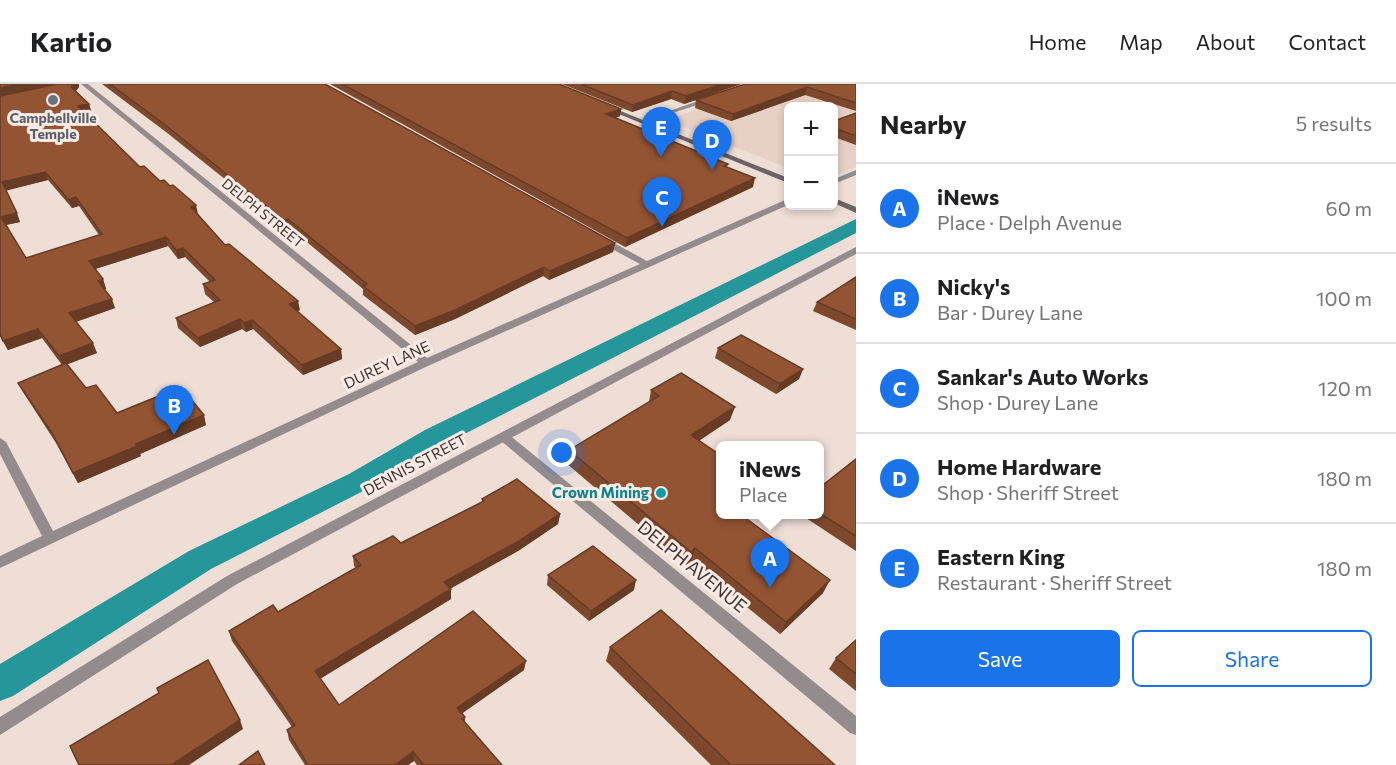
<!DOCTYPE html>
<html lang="en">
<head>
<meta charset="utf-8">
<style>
	body { margin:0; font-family:Commissioner,sans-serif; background:#f6f6f6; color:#202124 }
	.controls { position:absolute; right:18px; top:18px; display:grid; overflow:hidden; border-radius:9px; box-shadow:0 3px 9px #0003 }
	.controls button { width:54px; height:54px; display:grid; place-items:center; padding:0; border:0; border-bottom:2px solid #e0e0e0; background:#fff; color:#202124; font:30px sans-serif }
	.you { position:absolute; left:562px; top:369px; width:21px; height:21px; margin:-15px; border:4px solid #fff; border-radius:50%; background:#1a73e8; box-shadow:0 0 0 9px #1a73e833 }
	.badge { display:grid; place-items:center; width:39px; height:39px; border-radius:50%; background:#1a73e8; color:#fff; font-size:20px; font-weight:700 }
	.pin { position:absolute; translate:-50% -50px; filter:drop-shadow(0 2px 3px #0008) }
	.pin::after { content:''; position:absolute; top:32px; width:21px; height:18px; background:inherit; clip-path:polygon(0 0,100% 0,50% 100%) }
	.popup { position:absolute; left:716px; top:357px; width:108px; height:78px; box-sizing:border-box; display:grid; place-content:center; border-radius:9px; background:#fff; filter:drop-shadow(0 2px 4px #0005); font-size:20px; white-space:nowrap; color:#757577 }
	.popup b { font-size:22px; color:#202124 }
	.popup::after { content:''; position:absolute; left:50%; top:100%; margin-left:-12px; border:12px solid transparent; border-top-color:#fff }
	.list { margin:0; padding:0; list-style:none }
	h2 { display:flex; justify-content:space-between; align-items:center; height:78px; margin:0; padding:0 24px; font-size:26px }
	h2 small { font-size:20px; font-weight:400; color:#757577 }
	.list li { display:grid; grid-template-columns:39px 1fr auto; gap:18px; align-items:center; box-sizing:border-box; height:90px; padding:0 24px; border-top:2px solid #e0e0e0 }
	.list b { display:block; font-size:22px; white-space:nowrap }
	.list p { margin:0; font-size:20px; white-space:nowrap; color:#757577 }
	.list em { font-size:20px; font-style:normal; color:#757577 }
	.actions { display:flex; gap:12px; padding:18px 24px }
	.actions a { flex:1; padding:14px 0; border:2px solid #1a73e8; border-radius:9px; text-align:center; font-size:21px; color:#1a73e8 }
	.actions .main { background:#1a73e8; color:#fff }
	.map { position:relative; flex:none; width:856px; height:681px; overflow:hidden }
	header { display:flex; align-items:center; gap:36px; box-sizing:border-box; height:84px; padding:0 30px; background:#fff; border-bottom:2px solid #e0e0e0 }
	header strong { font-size:28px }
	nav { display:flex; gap:33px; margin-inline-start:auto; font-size:21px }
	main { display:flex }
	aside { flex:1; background:#fff }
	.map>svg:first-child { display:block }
	.built { fill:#e7d0c5 }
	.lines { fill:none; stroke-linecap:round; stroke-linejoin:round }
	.canal { fill:#25969a; fill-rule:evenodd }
	.minor { fill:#938b8c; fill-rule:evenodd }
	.tertiary { fill:#938b8c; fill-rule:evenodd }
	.secondary { fill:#6d6264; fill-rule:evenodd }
	.wall { fill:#7e482d; fill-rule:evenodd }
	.shaded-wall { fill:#673b24 }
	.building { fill:#935434; stroke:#673b24; stroke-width:1.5; fill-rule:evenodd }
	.worship-dot { fill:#6b7280; stroke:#fbebe4; stroke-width:2 }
	.culture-dot { fill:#0f9aa8; stroke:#fbebe4; stroke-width:2 }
	.labels { text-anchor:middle; stroke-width:6; stroke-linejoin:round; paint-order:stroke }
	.far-worship-label { font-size:14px; font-weight:bold; fill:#5b616d; stroke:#fbebe4 }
	.far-street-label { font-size:14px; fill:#3c3633; stroke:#fbebe4 }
	.street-label { font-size:15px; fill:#3c3633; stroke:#fbebe4 }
	.culture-label { font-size:15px; font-weight:bold; fill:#0d838f; stroke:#fbebe4; text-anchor:end }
	.near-street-label { font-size:18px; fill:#3c3633; stroke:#fbebe4 }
</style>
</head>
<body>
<header>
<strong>Kartio</strong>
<nav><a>Home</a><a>Map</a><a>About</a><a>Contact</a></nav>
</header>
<main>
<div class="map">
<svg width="856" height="681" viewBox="0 0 856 681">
	<rect width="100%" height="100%" fill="#eeded6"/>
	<polygon class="built" points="770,0 856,2 856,83 834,93 834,22 788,22 788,84 667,36"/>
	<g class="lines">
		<polygon class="canal" points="856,135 856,149 445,360 369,404 211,485 13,612 0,617 0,580 189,467 349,390 425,346"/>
		<g class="minor">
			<polygon points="81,0 88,0 427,274 640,180 597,157 597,153 603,153 647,177 785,116 788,116 788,121 430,281 0,484 0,472 42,452 0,370 0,354 6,358 53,447 418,278"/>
			<polygon points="710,13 713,15 712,16 645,38 640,37"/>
			<polygon points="856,86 856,91 834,100 834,95"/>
			<polygon points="504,349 508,350 856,632 856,651 850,649 500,356 498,353"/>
		</g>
		<polygon class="tertiary" points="856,163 856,170 237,500 0,651 0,633 227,492"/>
		<g class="secondary">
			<polygon points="604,22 608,22 788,94 788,99 604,24"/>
			<polygon points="834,114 856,123 856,129 834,119"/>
		</g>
	</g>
	<g class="wall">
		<polygon points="102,0 325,0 615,159 613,168 549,196 543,192 455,235 415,251 363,211 363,205 289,143 286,144 166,48"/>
		<polygon points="330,0 559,0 621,25 620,32 616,34 728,80 727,83 753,103 625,163"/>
		<polygon points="562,0 741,0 684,20 671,15 632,28"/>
		<polygon points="745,0 856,0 856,27 805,11 731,37 695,24 696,16"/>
		<path d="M79 3 76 7 89 20 91 27 85 29 140 83 160 97 198 130 225 161 300 226 297 227 341 265 342 275 303 291 253 245 246 248 242 245 200 263 178 244 176 234 214 218 205 210 203 200 210 198 185 173 178 175 168 162 95 185 103 195 106 205H104L115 224 76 238 97 269 67 280 86 304 117 329 206 341 140 370 141 372 78 399 56 359 23 308 18 299 62 281 42 254 8 266 0 252V12ZM48 96 72 124 79 122 99 151 26 174 6 141 20 138 6 106Z"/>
		<polygon points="856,29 856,61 834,53 834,37"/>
		<polygon points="856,193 856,246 813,227 817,218"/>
		<polygon points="718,264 803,285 799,295 776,310 715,274"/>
		<polygon points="651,306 730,336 699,357 746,435 823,509 780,550 691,477 686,481 566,379 569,366 649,318"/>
		<polygon points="856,375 856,467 800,430 819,430 819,404"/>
		<polygon points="482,415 560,430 558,440 518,467 450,505 451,515 320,595 339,621 524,586 462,629 465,633 465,638 502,681 417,681 414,677 408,681 305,681 289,656 287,646 292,643 232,557 229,547 278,528 356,484 354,482 353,472 401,459 482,418"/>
		<polygon points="548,491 634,506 589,537 547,501"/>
		<polygon points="856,556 856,607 829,585 836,574"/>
		<polygon points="610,563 835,681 711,681 606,577"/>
	</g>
	<g class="shaded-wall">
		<polygon points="21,0 58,0 0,12 0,4"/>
		<polygon points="73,0 79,0 79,3 73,10 71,3"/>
		<polygon points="722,0 741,0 684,20 686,12"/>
		<polygon points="807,3 805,11 731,37 733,30"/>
		<polygon points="672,7 671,15 632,28 633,21"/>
		<polygon points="89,20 91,27 80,29 78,22"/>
		<polygon points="621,25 620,32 605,38 606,30"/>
		<polygon points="45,88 48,96 5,107 2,98"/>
		<polygon points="755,94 753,103 625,163 627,154"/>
		<polygon points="76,113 79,122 72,124 69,116"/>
		<polygon points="196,121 198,130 191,123"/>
		<polygon points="17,129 20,138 5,141 1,133"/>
		<polygon points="288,135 289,143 286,144 284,136"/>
		<polygon points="166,153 168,162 92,186 89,177"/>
		<polygon points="615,159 613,168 549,196 550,187"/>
		<polygon points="183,164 185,173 178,175 176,166"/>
		<polygon points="544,183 543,192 455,235 415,251 415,242"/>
		<polygon points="103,195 106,205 101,206 98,197"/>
		<polygon points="112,215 115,224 72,239 69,229"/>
		<polygon points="298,217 300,226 291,230 289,220"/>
		<polygon points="240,235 242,245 200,263 198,254"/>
		<polygon points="252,236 253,245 246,248 244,239"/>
		<polygon points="38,245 42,254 8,266 3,257"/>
		<polygon points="93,259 97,269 63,282 59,272"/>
		<polygon points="341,265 342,275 303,291 302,281"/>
		<polygon points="803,285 799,295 776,310 780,300"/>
		<polygon points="735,323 730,336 687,364 691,351"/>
		<polygon points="204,331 206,341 140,370 141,372 78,399 73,389 136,360"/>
		<polygon points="560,430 558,440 518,467 443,508 444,498"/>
		<polygon points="740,430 752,430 735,444"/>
		<polygon points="695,464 691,477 686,481 691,468"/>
		<polygon points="636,496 634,506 589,537 591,527"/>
		<polygon points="830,496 823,509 780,550 786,538"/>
		<polygon points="451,505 451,515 316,597 315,587"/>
		<polygon points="526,577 524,586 457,633 457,624"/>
		<polygon points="240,636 243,645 189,681 171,681"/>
		<polygon points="413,668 414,677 408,681 395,681"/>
	</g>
	<g class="building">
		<polygon points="0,0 21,0 0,4"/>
		<path d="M57 0H73L71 3 89 20 78 22 87 31 140 83 144 82 160 97 164 96 170 102 173 101 196 121 191 123 225 161 229 160 298 217 289 220 341 265 302 281 252 236 244 239 240 235 198 254 176 234 220 216 203 200 215 196 183 164 176 166 166 153 89 177 103 195 98 197 112 215 69 229 93 259 59 272 38 245 3 257 0 250V12ZM45 88 69 116 76 113 102 150 26 174 1 133 17 129 2 98Z"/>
		<polygon points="110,0 325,0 615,159 550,187 544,183 455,226 415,242 363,202 367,200 288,135 284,136 164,40"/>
		<polygon points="342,0 559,0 621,25 606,30 728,80 724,82 755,94 627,154"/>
		<polygon points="581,0 722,0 686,12 672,7 633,21"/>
		<polygon points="745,0 856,0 856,19 807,3 733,30 696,16"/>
		<polygon points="856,29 856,52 834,44 834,37"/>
		<polygon points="856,193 856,235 817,218"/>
		<polygon points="741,251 803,285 780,300 718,264"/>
		<polygon points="66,279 86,304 96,301 117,329 181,303 204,331 136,360 137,362 73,389 52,349 18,299"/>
		<polygon points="681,289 735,323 691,351 720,371 720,430 740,430 830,496 786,538 695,464 691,468 569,366 659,312 651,306"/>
		<polygon points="856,375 856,452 819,429 819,404"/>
		<polygon points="517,395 560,430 519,457 444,498 451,505 315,587 339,621 473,527 526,577 457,624 465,633 462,635 502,681 424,681 413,668 395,681 308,681 287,646 295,641 229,547 273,521 278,528 361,481 353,472 393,452 401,459 484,417 482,415"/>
		<polygon points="593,462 636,496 591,527 548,491"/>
		<polygon points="661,526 835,681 731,681 610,563"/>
		<polygon points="856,556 856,590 836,574"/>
		<polygon points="208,576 240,636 171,681 79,681 70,662 159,609 157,604"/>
		<polygon points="258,667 265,681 239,681"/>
	</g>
	<circle class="worship-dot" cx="53" cy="16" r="6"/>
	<circle class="culture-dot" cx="661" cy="409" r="6"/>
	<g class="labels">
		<g class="far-worship-label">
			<text x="53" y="39">Campbellville<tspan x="53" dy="16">Temple</tspan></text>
		</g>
		<g class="far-street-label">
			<text transform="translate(263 129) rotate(39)" y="5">DELPH STREET</text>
		</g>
		<g class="street-label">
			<text transform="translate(387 281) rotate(-25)" y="5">DUREY LANE</text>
			<text transform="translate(415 381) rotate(-28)" y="5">DENNIS STREET</text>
		</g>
		<g class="culture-label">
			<text x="649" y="414">Crown Mining</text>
		</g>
		<g class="near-street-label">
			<text transform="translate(692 483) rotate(39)" y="6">DELPH AVENUE</text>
		</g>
	</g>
</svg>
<div class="controls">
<button>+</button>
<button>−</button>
</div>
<div class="you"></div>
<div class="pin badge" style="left:770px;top:504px">A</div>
<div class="popup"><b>iNews</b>Place</div>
<div class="pin badge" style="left:174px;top:351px">B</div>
<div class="pin badge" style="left:662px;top:143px">C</div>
<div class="pin badge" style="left:712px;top:86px">D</div>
<div class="pin badge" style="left:661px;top:73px">E</div>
</div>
<aside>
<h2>Nearby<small>5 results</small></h2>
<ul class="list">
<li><span class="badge">A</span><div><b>iNews</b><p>Place · Delph Avenue</p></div><em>60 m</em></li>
<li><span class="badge">B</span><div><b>Nicky's</b><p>Bar · Durey Lane</p></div><em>100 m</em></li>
<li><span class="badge">C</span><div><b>Sankar's Auto Works</b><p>Shop · Durey Lane</p></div><em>120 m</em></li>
<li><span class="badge">D</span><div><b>Home Hardware</b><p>Shop · Sheriff Street</p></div><em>180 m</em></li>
<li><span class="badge">E</span><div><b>Eastern King</b><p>Restaurant · Sheriff Street</p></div><em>180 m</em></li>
</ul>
<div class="actions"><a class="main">Save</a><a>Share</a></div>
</aside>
</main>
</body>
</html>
